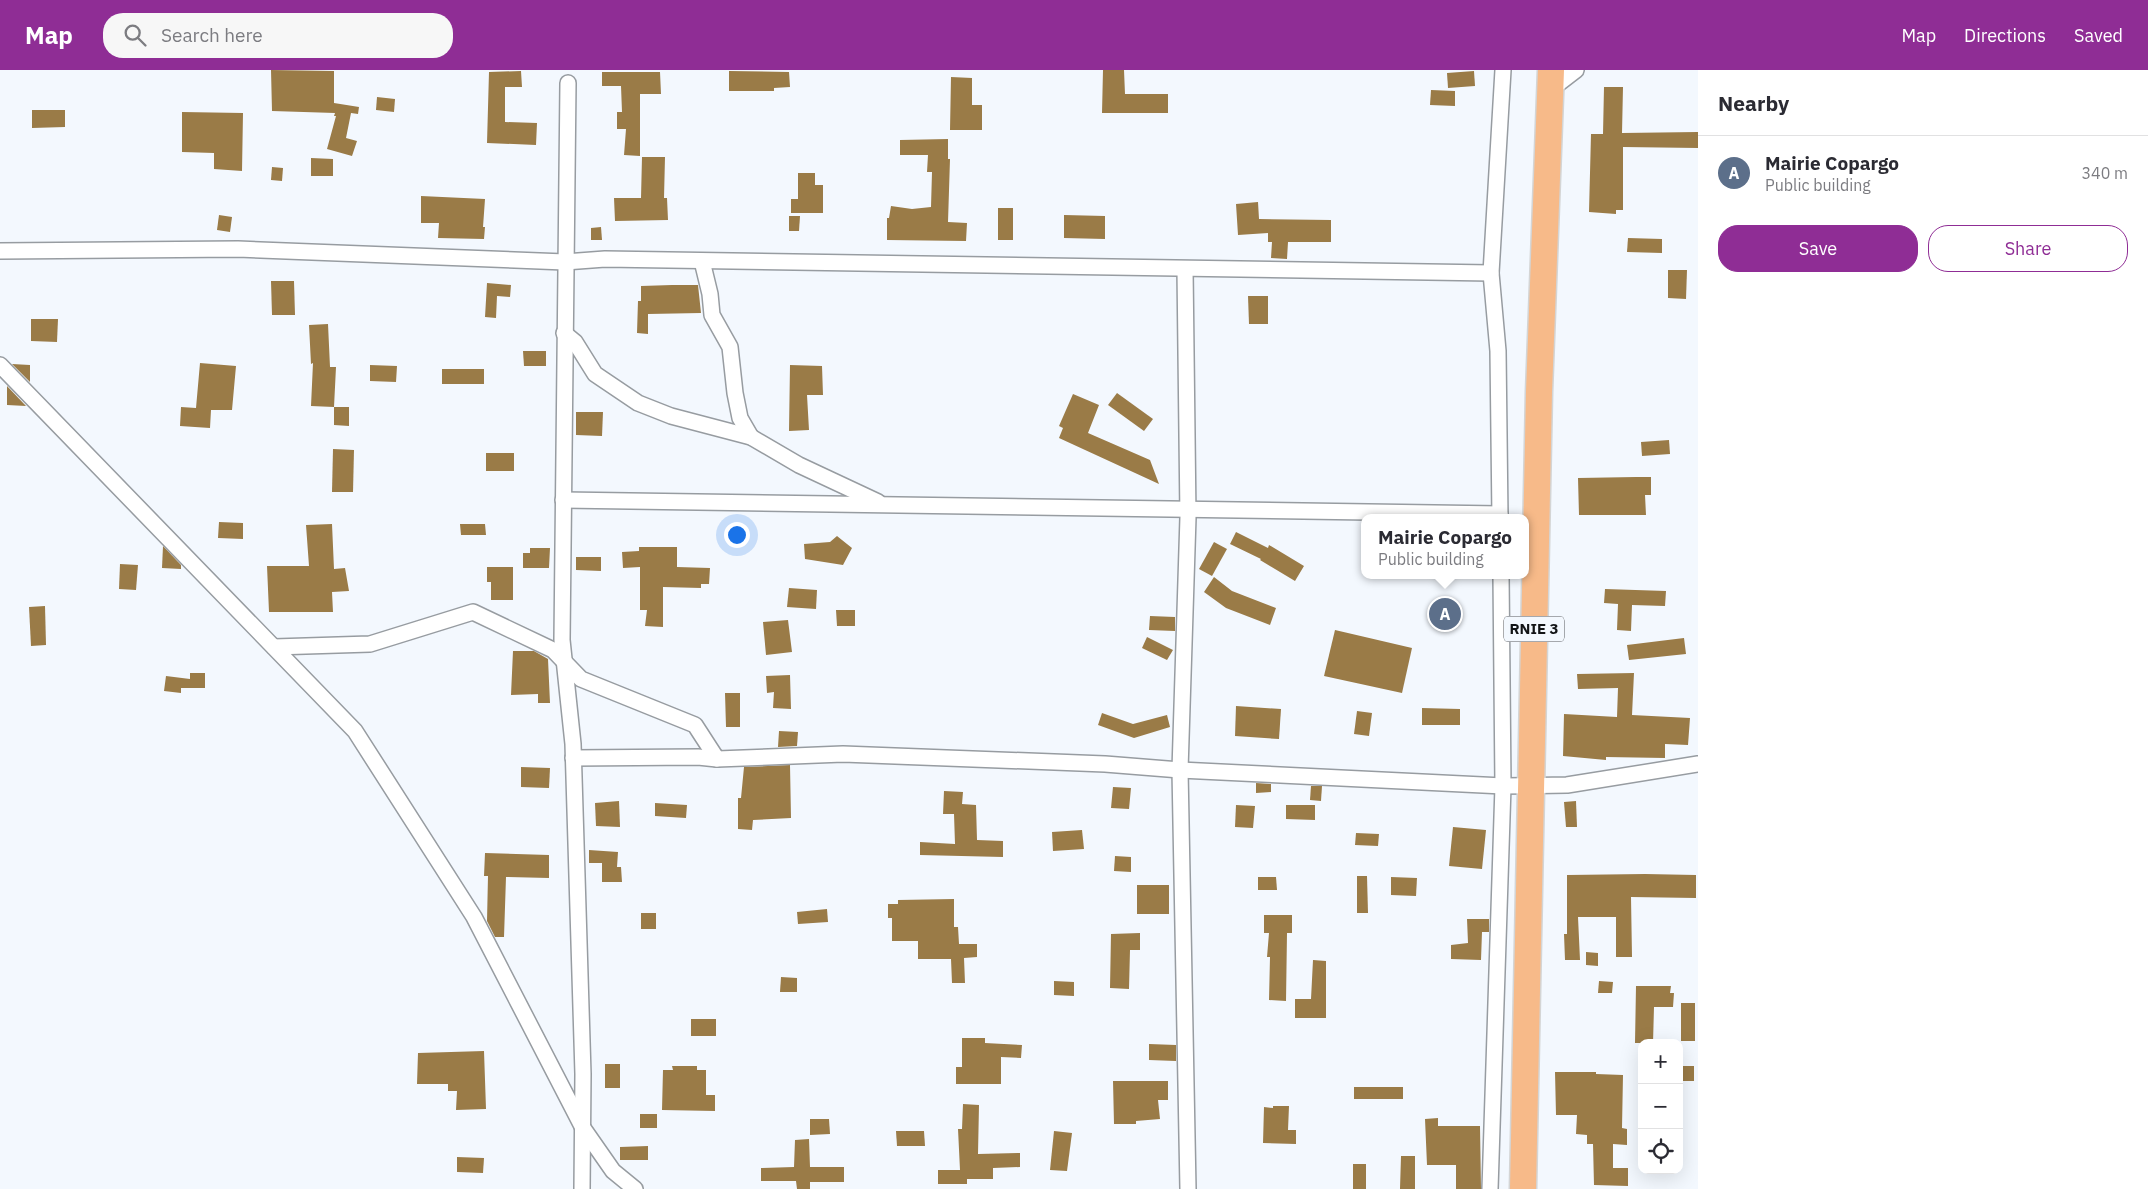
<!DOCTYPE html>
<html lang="en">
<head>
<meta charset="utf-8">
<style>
	body { margin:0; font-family:"IBM Plex Sans",sans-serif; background:#f7f7f7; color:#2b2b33 }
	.controls { position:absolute; right:15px; bottom:15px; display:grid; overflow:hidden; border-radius:10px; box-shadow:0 5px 20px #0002 }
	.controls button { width:45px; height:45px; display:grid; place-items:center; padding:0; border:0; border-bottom:1px solid #e1e1e2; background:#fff; color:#2b2b33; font:25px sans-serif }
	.you { position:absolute; left:736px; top:464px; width:18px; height:18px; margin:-12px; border:4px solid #fff; border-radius:50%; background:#1a73e8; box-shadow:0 0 0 8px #1a73e833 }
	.badge { display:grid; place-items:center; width:32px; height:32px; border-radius:50%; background:#8f2d95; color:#fff; font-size:16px; font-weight:700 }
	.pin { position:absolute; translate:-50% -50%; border:2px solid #fff; box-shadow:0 1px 5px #0006 }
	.popup { position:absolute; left:1361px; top:444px; width:168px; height:65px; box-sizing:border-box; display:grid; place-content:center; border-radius:10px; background:#fff; filter:drop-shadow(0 1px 4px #0005); font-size:16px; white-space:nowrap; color:#7c7c81 }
	.popup b { font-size:19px; color:#2b2b33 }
	.popup::after { content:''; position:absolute; left:50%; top:100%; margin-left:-10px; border:10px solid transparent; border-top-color:#fff }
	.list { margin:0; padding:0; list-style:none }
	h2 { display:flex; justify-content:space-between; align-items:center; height:65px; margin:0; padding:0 20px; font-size:21px }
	h2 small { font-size:16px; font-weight:400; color:#7c7c81 }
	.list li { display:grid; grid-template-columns:32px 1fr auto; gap:15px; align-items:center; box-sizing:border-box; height:75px; padding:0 20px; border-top:1px solid #e1e1e2 }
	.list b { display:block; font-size:19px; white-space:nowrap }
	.list p { margin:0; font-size:16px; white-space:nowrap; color:#7c7c81 }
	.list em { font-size:16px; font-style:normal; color:#7c7c81 }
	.actions { display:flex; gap:10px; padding:15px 20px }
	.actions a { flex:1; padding:11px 0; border:1px solid #8f2d95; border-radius:20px; text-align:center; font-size:18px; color:#8f2d95 }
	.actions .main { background:#8f2d95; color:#fff }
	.icon { flex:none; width:28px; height:28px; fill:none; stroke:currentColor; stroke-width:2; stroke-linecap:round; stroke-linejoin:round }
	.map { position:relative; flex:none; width:1698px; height:1119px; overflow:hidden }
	header { display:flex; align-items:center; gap:30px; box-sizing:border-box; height:70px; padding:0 25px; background:#8f2d95; color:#fff }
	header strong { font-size:24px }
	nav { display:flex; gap:28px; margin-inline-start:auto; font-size:18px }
	.search { width:350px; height:45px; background:#f7f7f7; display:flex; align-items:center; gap:12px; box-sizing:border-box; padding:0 18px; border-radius:20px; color:#7c7c81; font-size:19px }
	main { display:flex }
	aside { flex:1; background:#fff }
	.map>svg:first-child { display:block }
	.building { fill:#9a7b47 }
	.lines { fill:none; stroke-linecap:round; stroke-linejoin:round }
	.street-casing { stroke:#979ca1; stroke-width:18 }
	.highway-casing { stroke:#d4d5d5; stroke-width:29 }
	.street { stroke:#fff; stroke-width:15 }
	.highway { stroke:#f7ba89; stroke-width:26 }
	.labels { text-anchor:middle; stroke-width:5; stroke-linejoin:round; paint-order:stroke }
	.shield { fill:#f3f8fe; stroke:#56585c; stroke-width:1 }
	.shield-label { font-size:15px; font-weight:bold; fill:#121416 }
</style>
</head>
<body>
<header>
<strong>Map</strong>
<div class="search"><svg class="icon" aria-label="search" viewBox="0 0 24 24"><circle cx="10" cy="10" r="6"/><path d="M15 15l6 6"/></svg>Search here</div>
<nav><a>Map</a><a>Directions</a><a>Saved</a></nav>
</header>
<main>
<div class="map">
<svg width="1698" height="1119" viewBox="0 0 1698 1119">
	<rect width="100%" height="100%" fill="#f3f8fe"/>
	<g class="building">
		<polygon points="271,0 334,1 334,33 359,37 358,44 351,43 346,68 357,71 352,86 327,79 336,46 334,46 335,43 272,41"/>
		<polygon points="1103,0 1124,0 1125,24 1168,24 1168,43 1102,43"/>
		<polygon points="521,1 522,17 505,17 505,52 537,53 536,75 487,73 489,2"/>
		<polygon points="729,1 789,2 790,17 774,18 774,21 729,21"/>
		<polygon points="1474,1 1475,16 1448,18 1447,3"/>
		<polygon points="602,2 660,2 661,24 640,24 640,86 624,85 626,59 617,59 617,42 622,42 621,16 602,16"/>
		<polygon points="951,7 972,8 972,35 982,35 982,60 950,60"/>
		<polygon points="1604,17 1623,17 1622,63 1698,62 1698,78 1623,77 1623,140 1616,140 1616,144 1589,142 1591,64 1603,64"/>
		<polygon points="1431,20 1455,21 1455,36 1430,35"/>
		<polygon points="377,27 395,29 394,42 376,40"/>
		<polygon points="32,40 65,40 65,57 32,58"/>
		<polygon points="182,42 243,43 242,101 214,99 214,83 182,82"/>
		<polygon points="948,69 948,89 950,89 948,152 967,153 966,171 887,170 887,148 889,148 891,136 912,139 931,137 932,102 927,102 928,85 900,85 900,70"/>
		<polygon points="642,87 665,87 664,128 667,128 668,150 615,151 614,128 641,128"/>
		<polygon points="311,88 333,89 333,106 311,106"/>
		<polygon points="272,97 283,98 282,111 271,110"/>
		<polygon points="798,103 815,103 815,115 823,115 823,143 791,143 791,129 798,129"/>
		<polygon points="421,126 485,129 483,157 485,157 484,169 438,168 439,153 421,153"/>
		<polygon points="1258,132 1259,149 1331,150 1331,172 1288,172 1287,189 1271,188 1272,172 1268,172 1268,163 1238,165 1236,134"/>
		<rect x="998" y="138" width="15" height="32"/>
		<polygon points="219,145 232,147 230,162 217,160"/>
		<polygon points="1064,145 1105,146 1105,169 1064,168"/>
		<polygon points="789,146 800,146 799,161 789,161"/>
		<polygon points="601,157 602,170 591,170 591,158"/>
		<polygon points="1628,168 1662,169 1662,183 1627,182"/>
		<polygon points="1668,200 1687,200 1686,229 1668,228"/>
		<polygon points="271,211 294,211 295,245 272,245"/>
		<polygon points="487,213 511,215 510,227 497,226 496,248 485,247"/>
		<polygon points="672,215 698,215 701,243 648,244 648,264 637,263 638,231 641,231 641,216"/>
		<polygon points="1248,226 1268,226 1268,254 1249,254"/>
		<polygon points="31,249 58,249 57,272 31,271"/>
		<polygon points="328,254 330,297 336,297 334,337 311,336 313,293 311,294 309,255"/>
		<polygon points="523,281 546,281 546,296 524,296"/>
		<polygon points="200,293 236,296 232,340 211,340 210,358 180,356 181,337 196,338"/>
		<polygon points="12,294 30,295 30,312"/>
		<polygon points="370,295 397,296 396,312 370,311"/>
		<polygon points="790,295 822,296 823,325 807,325 809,360 789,361"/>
		<rect x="442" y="299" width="42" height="15"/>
		<polygon points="7,316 26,336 7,335"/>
		<polygon points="1117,323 1153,349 1144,361 1108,335"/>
		<polygon points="1073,324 1099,335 1088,363 1150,390 1159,414 1059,368 1063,358 1059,356"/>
		<polygon points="334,337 349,337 349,356 334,355"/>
		<polygon points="576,342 603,342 602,366 576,365"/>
		<polygon points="1669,370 1670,384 1642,386 1641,372"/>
		<polygon points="333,379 354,380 353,422 332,422"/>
		<rect x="486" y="383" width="28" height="18"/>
		<polygon points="1636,407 1651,407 1651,425 1645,425 1646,445 1579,445 1578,408"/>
		<polygon points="219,452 243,453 243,469 218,468"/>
		<polygon points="332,454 334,499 345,498 349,521 332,522 333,542 269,542 267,496 309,496 306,455"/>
		<polygon points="460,454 485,454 486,465 461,465"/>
		<polygon points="1236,462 1268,478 1269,475 1304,496 1295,511 1260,490 1261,489 1230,474"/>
		<polygon points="837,466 852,478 843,495 805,489 804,474 830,472"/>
		<polygon points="1214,472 1227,479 1212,506 1199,499"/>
		<polygon points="163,476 181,495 181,499 162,498"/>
		<polygon points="639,477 677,477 677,497 710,498 709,514 701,514 701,518 663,517 663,557 645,556 647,540 640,540 640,497 623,498 622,482 639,481"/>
		<polygon points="530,478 550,478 549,498 523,498 523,483 530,483"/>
		<polygon points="576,487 601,487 601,501 576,500"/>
		<polygon points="120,494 138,495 136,520 119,519"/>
		<polygon points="487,497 513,497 513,530 491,530 491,512 487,512"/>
		<polygon points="1214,507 1232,521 1276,538 1270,555 1226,538 1204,522"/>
		<polygon points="789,518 817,520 816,539 787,537"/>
		<polygon points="1605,519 1666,521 1665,536 1632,535 1631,561 1617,560 1618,534 1604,533"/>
		<polygon points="45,536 46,575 31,576 29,537"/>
		<polygon points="836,540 855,540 855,556 837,556"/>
		<polygon points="1150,546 1175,547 1175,561 1149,560"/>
		<polygon points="788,550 792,582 766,585 763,552"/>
		<polygon points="1335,560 1412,578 1402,623 1324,606"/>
		<polygon points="1147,567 1173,580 1167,590 1142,578"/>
		<polygon points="1684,568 1686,584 1629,590 1627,575"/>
		<polygon points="513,581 534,581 548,589 550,633 538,633 538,624 511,625"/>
		<polygon points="190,603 205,603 205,618 181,618 181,623 164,621 166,606 190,609"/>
		<polygon points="1634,603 1632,645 1690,648 1688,675 1665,674 1665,688 1606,687 1606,690 1563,686 1564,644 1617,647 1618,618 1578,619 1577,604"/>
		<polygon points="790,605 791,639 773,638 774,622 767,623 766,606"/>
		<polygon points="725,623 740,623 740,657 726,657"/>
		<polygon points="1236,636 1281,639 1279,669 1235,666"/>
		<polygon points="1422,638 1460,639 1460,655 1422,655"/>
		<polygon points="1357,641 1372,643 1369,666 1354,664"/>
		<polygon points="1102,643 1133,654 1167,645 1170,657 1134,668 1098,655"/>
		<polygon points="779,661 798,662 797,676 778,677"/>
		<polygon points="790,695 791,748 753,750 752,760 738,759 738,728 741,728 744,697"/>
		<polygon points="521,697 550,698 549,718 521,717"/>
		<polygon points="1256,713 1271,714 1271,722 1256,723"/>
		<polygon points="1311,716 1322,716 1321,731 1310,730"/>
		<polygon points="1113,717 1131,718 1129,739 1111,738"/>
		<polygon points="944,721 963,722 962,734 976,735 977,770 1003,771 1003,787 920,785 920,772 955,774 954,744 943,744"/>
		<polygon points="619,731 620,757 596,756 595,733"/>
		<polygon points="1576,731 1577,757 1566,757 1564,732"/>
		<polygon points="655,733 687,735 686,748 655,746"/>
		<polygon points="1236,735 1255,736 1253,758 1235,757"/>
		<polygon points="1286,735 1315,735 1315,750 1286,749"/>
		<polygon points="1453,757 1486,760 1482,799 1449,796"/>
		<polygon points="1082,760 1084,779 1053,781 1052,762"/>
		<polygon points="1356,763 1379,764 1378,776 1355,775"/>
		<polygon points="589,780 618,782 617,797 621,797 622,812 602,812 602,793 589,793"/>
		<polygon points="485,783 549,785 549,808 506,807 504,867 495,867 487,851 488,806 484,806"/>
		<polygon points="1115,786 1131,787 1131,802 1114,801"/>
		<polygon points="1645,804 1696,805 1696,828 1631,827 1632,887 1616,887 1616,847 1578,847 1580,890 1565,890 1564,864 1567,864 1567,805"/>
		<polygon points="1357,806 1367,806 1368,843 1357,843"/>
		<polygon points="1258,807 1276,807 1277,820 1258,820"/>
		<polygon points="1391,807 1417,808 1416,826 1391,825"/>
		<rect x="1137" y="815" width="32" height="29"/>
		<polygon points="954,829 954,857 958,857 959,874 977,874 977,887 964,888 965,913 952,913 951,889 918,889 918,871 892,871 892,848 888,848 888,834 898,834 898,830"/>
		<polygon points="827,839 828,852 798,854 797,842"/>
		<rect x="641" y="843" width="15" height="16"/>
		<polygon points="1264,845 1292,845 1292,863 1287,863 1286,931 1269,930 1270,887 1267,887 1269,863 1264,863"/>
		<polygon points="1467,849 1489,849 1489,862 1482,862 1481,890 1451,889 1451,875 1468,873"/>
		<polygon points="1140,863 1140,880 1130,880 1129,919 1110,918 1111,864"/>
		<polygon points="1586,882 1598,883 1598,896 1586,895"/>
		<polygon points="1313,890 1326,891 1326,948 1295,948 1295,929 1311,929"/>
		<polygon points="781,907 797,908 797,922 780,922"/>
		<polygon points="1054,911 1074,912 1074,926 1054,925"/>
		<polygon points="1599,911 1613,912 1612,923 1598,923"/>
		<polygon points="1636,916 1671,916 1670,923 1674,923 1673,937 1654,937 1653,973 1635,973"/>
		<rect x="1681" y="933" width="14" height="38"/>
		<rect x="691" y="949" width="25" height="17"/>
		<polygon points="962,968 985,968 985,973 1022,975 1021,988 1001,987 1001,1014 956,1014 956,997 962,997"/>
		<polygon points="1149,974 1176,975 1176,991 1149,990"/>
		<polygon points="484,981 486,1039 456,1040 457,1021 448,1021 448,1014 417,1014 418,983"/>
		<rect x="605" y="994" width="15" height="24"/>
		<polygon points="672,996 697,996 697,1000 706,1000 706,1025 715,1025 715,1041 662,1040 663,1000 673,1000"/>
		<rect x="1679" y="996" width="15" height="15"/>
		<polygon points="1555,1002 1596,1002 1596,1004 1623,1005 1622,1058 1627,1059 1627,1075 1613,1074 1613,1098 1628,1098 1628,1116 1594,1115 1593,1074 1587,1074 1587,1065 1576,1064 1577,1045 1556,1045"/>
		<polygon points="1113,1011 1168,1011 1168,1030 1158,1030 1160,1049 1136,1051 1136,1054 1114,1054"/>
		<rect x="1354" y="1017" width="49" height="12"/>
		<polygon points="963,1034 979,1035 978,1084 1020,1083 1020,1097 993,1098 993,1109 967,1109 967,1114 938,1114 938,1100 960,1100 958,1059 962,1059"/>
		<polygon points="1273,1036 1289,1036 1288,1060 1296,1060 1296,1074 1263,1073 1264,1037 1273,1038"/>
		<rect x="640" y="1044" width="17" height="14"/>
		<polygon points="1438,1048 1438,1056 1480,1056 1481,1119 1456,1119 1456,1095 1427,1095 1425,1049"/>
		<polygon points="810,1049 829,1049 830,1064 810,1065"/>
		<polygon points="896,1061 924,1061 925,1076 897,1076"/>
		<polygon points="1054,1061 1072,1063 1067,1101 1050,1100"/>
		<polygon points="809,1069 810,1097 844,1097 844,1112 810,1112 810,1119 797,1119 796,1111 761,1111 761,1098 794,1097 795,1070"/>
		<polygon points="648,1076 648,1090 620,1090 620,1077"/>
		<polygon points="1401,1086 1415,1086 1415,1119 1400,1119"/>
		<polygon points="457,1087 484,1088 483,1103 457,1102"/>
		<rect x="1353" y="1094" width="13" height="25"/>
	</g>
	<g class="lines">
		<g class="street-casing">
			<g id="street">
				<polyline points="568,13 562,570 573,674 583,1004 582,1119"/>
				<polyline points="1550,20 1576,0"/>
				<polyline points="0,181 238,179 565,192 605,189 1491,203"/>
				<polyline points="702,191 710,224 712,245 730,277 735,323 740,348 751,367"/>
				<polyline points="1185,199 1188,447 1180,700 1188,1119"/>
				<polyline points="564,263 575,272 595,304 638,333 671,346 751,367 799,395 878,432"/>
				<polyline points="0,295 355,661 474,847 583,1058 613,1101 635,1119"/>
				<polyline points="563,430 1500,444"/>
				<polyline points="1500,448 1498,281 1491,203 1503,0"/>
				<polyline points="274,577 370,574 473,542 553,580 581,609 695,655 717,689 843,684 1105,694 1180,700 1503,716 1567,715 1698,694"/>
				<polyline points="573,688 698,687 717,689"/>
				<polyline points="1490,1119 1503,716 1501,505"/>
			</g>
		</g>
		<g class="highway-casing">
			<polyline id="highway" points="1523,1119 1539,322 1551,0"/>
		</g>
		<use href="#street" class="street"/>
		<use href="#highway" class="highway"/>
	</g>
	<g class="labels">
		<rect class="shield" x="1504" y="546.5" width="60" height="25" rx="4"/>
		<g class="shield-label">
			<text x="1534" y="564">RNIE 3</text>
		</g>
	</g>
</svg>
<div class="controls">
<button>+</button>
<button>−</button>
<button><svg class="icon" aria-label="locate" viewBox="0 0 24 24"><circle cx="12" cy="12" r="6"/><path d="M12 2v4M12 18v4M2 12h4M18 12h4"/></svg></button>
</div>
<div class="you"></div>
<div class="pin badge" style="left:1445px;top:544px;background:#5c6f8a">A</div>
<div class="popup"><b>Mairie Copargo</b>Public building</div>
</div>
<aside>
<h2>Nearby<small></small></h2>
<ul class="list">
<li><span class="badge" style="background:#5c6f8a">A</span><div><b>Mairie Copargo</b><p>Public building</p></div><em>340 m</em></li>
</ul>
<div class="actions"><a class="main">Save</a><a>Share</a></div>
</aside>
</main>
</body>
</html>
